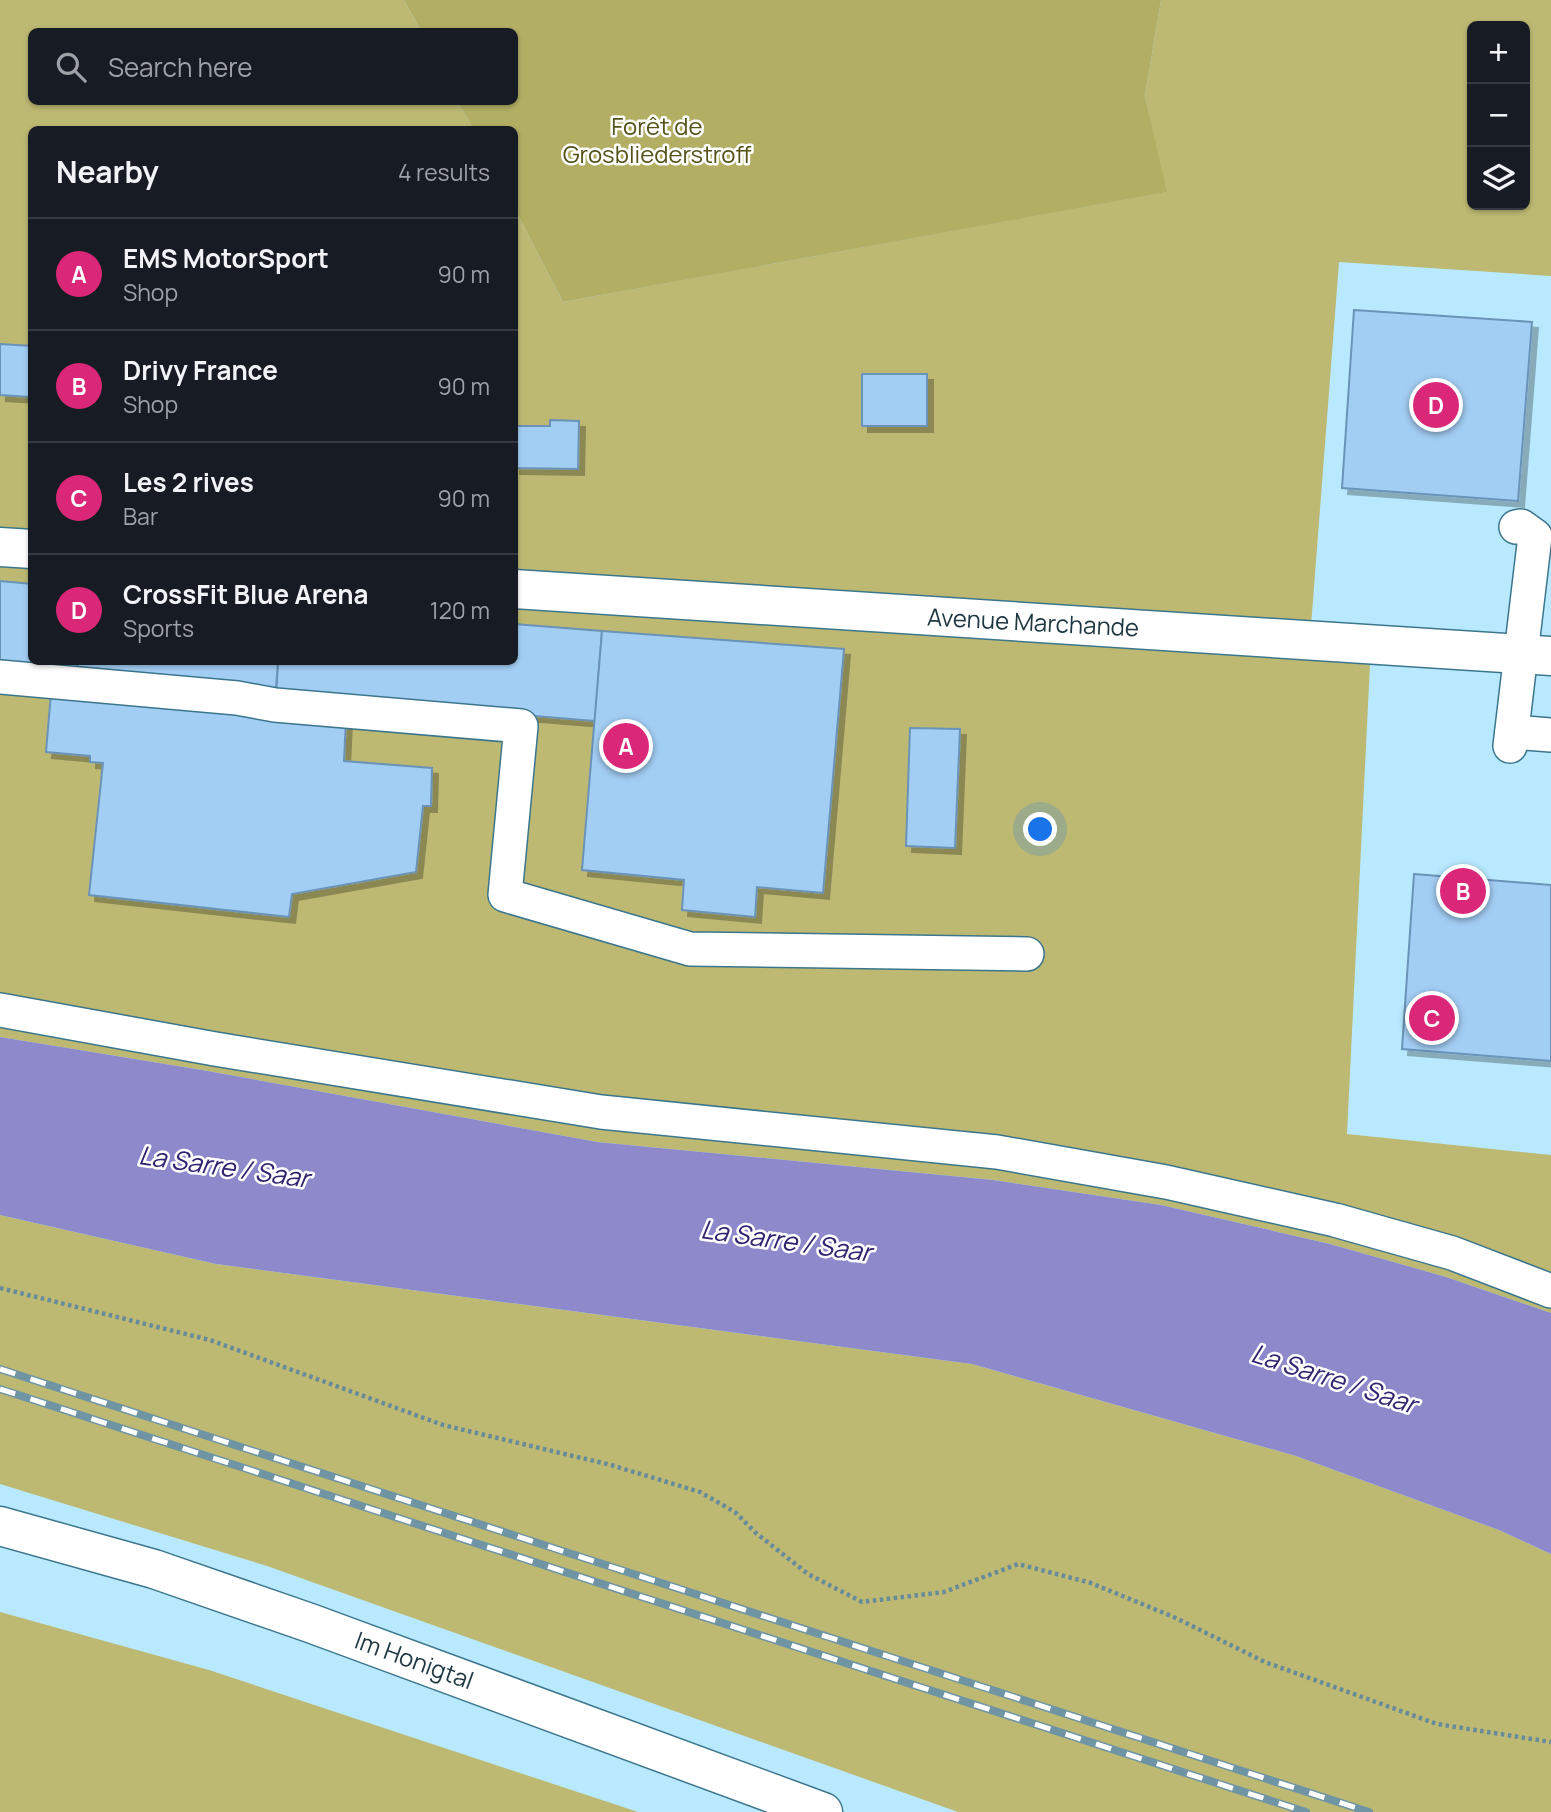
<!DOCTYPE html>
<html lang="en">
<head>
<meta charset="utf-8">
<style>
	body { margin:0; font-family:Manrope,sans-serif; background:#20242c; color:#f1f3f6 }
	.controls { position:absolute; right:21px; top:21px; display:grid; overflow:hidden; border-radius:10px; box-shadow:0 2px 5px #0004 }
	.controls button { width:63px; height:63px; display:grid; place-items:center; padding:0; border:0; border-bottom:2px solid #363941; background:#171b24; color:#f1f3f6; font:35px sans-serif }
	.you { position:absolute; left:1041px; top:830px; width:24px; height:24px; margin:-18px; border:5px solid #fff; border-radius:50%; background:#1a73e8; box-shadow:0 0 0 10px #1a73e833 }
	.badge { display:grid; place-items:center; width:46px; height:46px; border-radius:50%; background:#db2777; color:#fff; font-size:23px; font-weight:700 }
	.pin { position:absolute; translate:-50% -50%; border:4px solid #fff; box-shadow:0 2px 7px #0006 }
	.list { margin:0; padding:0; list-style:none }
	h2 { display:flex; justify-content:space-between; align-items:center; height:91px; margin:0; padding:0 28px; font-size:30px }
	h2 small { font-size:23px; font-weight:400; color:#9ea1a6 }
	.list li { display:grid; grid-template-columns:46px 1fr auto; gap:21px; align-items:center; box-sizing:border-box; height:112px; padding:0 28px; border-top:2px solid #363941 }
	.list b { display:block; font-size:26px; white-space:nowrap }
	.list p { margin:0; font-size:23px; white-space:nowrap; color:#9ea1a6 }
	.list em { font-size:23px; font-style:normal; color:#9ea1a6 }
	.icon { flex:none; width:38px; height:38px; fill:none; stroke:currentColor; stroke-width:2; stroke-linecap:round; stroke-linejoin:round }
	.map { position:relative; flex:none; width:1551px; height:1812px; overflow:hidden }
	.search { position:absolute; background:#171b24; box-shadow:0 2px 5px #0004; left:28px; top:28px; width:490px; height:77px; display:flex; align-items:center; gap:18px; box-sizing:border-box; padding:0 24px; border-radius:10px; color:#9ea1a6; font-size:26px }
	.panel { position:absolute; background:#171b24; box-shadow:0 2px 5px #0004; left:28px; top:126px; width:490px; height:539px; border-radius:10px }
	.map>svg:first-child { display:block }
	.green { fill:#bdb973; fill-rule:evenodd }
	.forest { fill:#b2ae64 }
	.water { fill:#8d89ca }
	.building { fill:#a3cef4; stroke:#6a93b7; stroke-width:2; filter:url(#shadow) }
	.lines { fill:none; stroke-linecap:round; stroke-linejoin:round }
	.minor-casing { stroke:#3b768d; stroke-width:36 }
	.major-casing { stroke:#3b768d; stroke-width:41 }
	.path { stroke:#678b9a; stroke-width:4.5; stroke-dasharray:3.5 3.5; stroke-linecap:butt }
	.minor { stroke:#fff; stroke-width:33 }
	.major { stroke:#fff; stroke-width:38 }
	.rail-casing { stroke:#6f94a4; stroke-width:8 }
	.rail { stroke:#fff; stroke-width:5; stroke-dasharray:16; stroke-linecap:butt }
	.labels { text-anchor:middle; stroke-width:5; stroke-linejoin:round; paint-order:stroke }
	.park-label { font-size:24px; fill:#55521a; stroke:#fff }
	.street-label { font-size:24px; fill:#1e3741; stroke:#fff }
	.water-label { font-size:26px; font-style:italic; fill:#322470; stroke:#fff }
</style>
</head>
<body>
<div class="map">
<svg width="1551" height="1812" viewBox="0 0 1551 1812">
	<defs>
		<filter id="shadow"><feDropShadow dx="6" dy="6" stdDeviation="0" flood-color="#0004"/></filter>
	</defs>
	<rect width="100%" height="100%" fill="#b9e9fe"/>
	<g class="green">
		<path d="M0 0H404L421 31 32 32V102H458L473 129 32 130V662H514L515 209 563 302 1166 192 1145 96 1161 0H1551V276L1339 262 1310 639 1371 644 1347 1134 1551 1155V1313L1446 1277 1330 1244 1161 1205 993 1180 597 1142 208 1071 0 1037ZM1472 26H1525V205H1472Z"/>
		<polygon points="0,1215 216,1264 972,1364 1296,1456 1499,1530 1551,1554 1551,1812 958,1812 267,1566 0,1484"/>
		<polygon points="0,1612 209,1670 638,1812 0,1812"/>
	</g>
	<polygon class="forest" points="404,0 1161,0 1145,96 1167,192 563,302 515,209 514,130 473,129 458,102 514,102 514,32 421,31"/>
	<polygon class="water" points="0,1037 208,1071 597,1142 993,1180 1161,1205 1330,1244 1446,1277 1551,1313 1551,1554 1499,1530 1296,1456 972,1364 216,1264 0,1215"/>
	<g class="building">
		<polygon points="1354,310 1532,322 1518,501 1342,488"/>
		<polygon points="0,344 32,346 30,397 0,395"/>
		<rect x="862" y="374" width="65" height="52"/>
		<polygon points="550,420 579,421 578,469 514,468 514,426 550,426"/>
		<polygon points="0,581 32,584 32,662 78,662 77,672 0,665"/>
		<polygon points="514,624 602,631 595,721 276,695 278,662 514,662"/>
		<polygon points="602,631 844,649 823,893 757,887 755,917 682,910 684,880 582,870"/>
		<polygon points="78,662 278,662 276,688 77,672"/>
		<polygon points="51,693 346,718 344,761 432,768 431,806 423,806 416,872 292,894 289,917 89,895 103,763 90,762 90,756 46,752"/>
		<polygon points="910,728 960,729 955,848 906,846"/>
		<polygon points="1414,874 1551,885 1551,1061 1402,1049"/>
	</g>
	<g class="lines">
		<g class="minor-casing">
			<g id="minor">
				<polyline points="0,677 237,698 275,705 521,726 505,895 690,949 1027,954"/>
				<polyline points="1512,732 1551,735"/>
				<polyline points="1510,746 1535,536 1521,526 1516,527"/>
				<polyline points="0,1010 215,1049 601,1112 997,1152 1166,1182 1335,1220 1452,1253 1551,1291"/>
			</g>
		</g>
		<g class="major-casing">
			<g id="major">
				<polyline points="0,547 32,549"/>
				<polyline points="514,589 1551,656"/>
				<polyline points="0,1526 154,1569 310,1623 823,1812"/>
			</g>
		</g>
		<polyline class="path" points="0,1288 210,1340 443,1425 611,1465 700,1492 735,1512 756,1533 808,1574 862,1602 944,1592 1018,1564 1091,1583 1176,1618 1265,1662 1437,1724 1551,1742"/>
		<use href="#minor" class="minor"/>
		<use href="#major" class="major"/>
		<g class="rail-casing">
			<g id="rail">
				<polyline points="0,1369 1369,1812"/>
				<polyline points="0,1389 1306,1812"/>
			</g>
		</g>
		<use href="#rail" class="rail"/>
	</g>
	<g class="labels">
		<g class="park-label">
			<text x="657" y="135">Forêt de<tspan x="657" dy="28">Grosbliederstroff</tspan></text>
		</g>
		<g class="street-label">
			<text transform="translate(1033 623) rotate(3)" y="8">Avenue Marchande</text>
			<text transform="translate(414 1661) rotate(20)" y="8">Im Honigtal</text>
		</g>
		<g class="water-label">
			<text transform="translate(224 1167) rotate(8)" y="9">La Sarre / Saar</text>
			<text transform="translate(786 1241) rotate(8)" y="9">La Sarre / Saar</text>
			<text transform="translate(1334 1379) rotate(18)" y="9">La Sarre / Saar</text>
		</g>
	</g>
</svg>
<div class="controls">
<button>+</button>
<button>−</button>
<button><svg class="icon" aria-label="layers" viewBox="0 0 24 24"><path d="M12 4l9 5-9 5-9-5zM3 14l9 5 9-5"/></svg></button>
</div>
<div class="you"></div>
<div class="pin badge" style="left:626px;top:746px">A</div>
<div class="pin badge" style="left:1463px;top:891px">B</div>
<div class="pin badge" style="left:1432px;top:1018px">C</div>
<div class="pin badge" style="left:1436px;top:405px">D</div>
<div class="search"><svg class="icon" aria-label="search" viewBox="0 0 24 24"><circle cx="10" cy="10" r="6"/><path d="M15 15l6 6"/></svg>Search here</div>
<section class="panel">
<h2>Nearby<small>4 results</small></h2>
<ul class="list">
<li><span class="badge">A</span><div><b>EMS MotorSport</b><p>Shop</p></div><em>90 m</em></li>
<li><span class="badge">B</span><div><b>Drivy France</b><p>Shop</p></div><em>90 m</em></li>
<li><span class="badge">C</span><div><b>Les 2 rives</b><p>Bar</p></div><em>90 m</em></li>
<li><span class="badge">D</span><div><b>CrossFit Blue Arena</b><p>Sports</p></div><em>120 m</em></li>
</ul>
</section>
</div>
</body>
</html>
